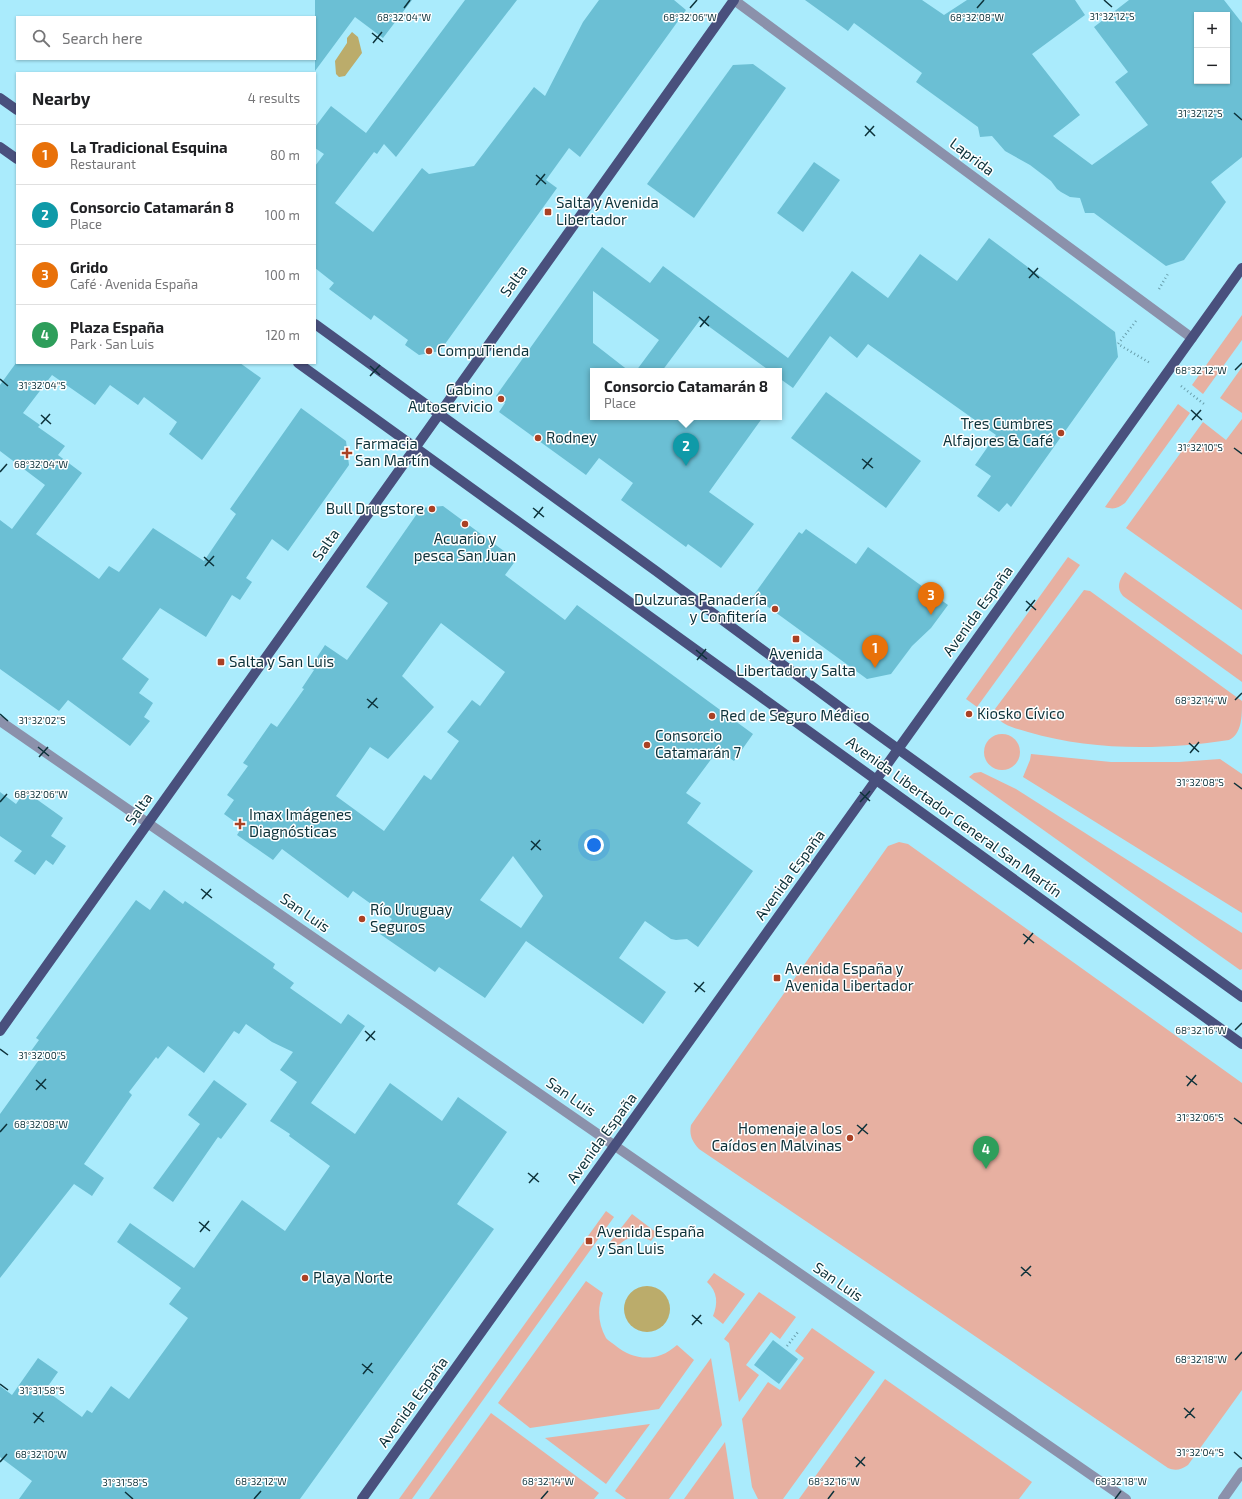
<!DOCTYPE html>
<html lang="en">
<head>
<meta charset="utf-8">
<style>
	body { margin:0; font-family:"Exo 2",sans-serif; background:#f6f6f6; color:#202124 }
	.controls { position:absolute; right:12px; top:12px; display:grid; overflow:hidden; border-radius:0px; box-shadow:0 1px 3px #0004 }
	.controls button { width:36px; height:36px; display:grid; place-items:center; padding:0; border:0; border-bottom:1px solid #e0e0e0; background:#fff; color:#202124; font:20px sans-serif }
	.you { position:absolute; left:594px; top:845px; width:14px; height:14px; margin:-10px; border:3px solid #fff; border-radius:50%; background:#1a73e8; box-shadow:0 0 0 6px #1a73e833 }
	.badge { display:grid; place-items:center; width:26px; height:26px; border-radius:50%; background:#db2777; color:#fff; font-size:13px; font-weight:700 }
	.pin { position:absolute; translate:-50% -33px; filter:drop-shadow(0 1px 2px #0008) }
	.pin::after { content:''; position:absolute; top:21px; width:14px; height:12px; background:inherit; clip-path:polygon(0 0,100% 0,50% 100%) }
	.popup { position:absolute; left:590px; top:368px; width:192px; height:52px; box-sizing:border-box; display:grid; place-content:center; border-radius:0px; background:#fff; filter:drop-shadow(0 1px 3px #0005); font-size:13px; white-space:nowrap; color:#757577 }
	.popup b { font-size:15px; color:#202124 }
	.popup::after { content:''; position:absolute; left:50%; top:100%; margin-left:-8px; border:8px solid transparent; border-top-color:#fff }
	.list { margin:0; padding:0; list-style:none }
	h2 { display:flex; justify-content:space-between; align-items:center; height:52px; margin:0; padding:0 16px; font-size:17px }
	h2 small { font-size:13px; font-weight:400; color:#757577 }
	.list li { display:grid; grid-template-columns:26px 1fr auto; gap:12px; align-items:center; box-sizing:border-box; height:60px; padding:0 16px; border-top:1px solid #e0e0e0 }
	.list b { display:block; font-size:15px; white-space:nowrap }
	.list p { margin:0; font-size:13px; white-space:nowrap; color:#757577 }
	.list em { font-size:13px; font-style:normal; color:#757577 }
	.icon { flex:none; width:22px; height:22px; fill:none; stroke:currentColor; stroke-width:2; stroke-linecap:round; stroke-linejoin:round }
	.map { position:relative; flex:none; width:1242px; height:1499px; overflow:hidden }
	.search { position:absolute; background:#fff; box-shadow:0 1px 3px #0004; left:16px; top:16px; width:300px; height:44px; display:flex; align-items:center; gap:10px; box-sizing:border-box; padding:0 14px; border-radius:0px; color:#757577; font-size:15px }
	.panel { position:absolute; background:#fff; box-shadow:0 1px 3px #0004; left:16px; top:72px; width:300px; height:292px; border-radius:0px }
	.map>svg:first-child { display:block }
	.green { fill:#e7b0a1 }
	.water { fill:#bbac6b }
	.building { fill:#6bbfd4; fill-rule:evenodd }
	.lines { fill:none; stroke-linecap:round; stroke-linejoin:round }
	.path { stroke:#689eab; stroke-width:2.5; stroke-dasharray:1 3; stroke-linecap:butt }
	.minor { stroke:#8b91ab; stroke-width:10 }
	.major { stroke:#49507d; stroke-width:10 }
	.ticks { fill:none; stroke:#0d323a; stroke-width:1.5 }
	.poi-dot { fill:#aa4124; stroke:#fff; stroke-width:1.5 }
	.labels { text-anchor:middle; stroke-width:3; stroke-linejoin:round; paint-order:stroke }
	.street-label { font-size:15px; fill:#0d323a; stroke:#fff }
	.poi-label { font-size:15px; fill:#0d323a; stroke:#fff; text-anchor:start }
	.ticks-label { font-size:10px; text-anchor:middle; fill:#0d323a; stroke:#fff; stroke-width:3; stroke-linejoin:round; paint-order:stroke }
</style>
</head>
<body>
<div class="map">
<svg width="1242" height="1499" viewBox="0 0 1242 1499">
	<rect width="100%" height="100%" fill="#aaebfc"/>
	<g class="green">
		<polygon points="1242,315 1242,340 1203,394 1192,385"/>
		<polygon points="1242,367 1242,413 1220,398"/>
		<path d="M1178 404 1190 413 1125 503C1118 508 1114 510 1105 507Z"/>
		<polygon points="1242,419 1242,610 1126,528 1203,422 1226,440"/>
		<polygon points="1068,557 1080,565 977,707 966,699"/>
		<path d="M1125 572 1242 655V682L1123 596C1116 588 1119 580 1125 572Z"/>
		<path d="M1084 590 1090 591 1242 701C1242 716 1242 734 1229 740 1163 750 1092 751 1028 732 1015 728 996 725 995 709Z"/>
		<circle cx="1002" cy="752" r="18"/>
		<polygon points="1031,754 1111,762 1179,762 1220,759 1242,774 1242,913 1023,777 1030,760"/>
		<polygon points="981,772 1016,789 1242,933 1242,969 1240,970 969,777 974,773"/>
		<path d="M899 842 908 844 1242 1083V1390L1188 1465C1181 1470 1175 1471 1168 1468L884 1274 699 1149C692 1141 689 1135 691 1125L888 846Z"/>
		<polygon points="606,1211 614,1217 412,1499 399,1499"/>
		<path d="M632 1214 657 1233 651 1241C639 1234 626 1236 617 1247L610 1242Z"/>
		<path d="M714 1273 745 1294 723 1324 713 1316C718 1304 718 1292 707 1282Z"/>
		<path d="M586 1281 603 1293C597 1308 598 1324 606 1338 608 1341 613 1343 616 1346 628 1356 645 1361 661 1355 667 1353 672 1349 677 1345L694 1360 659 1409 530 1428 498 1403Z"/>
		<polygon points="759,1292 796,1317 780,1339 771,1332 746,1365 759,1375 739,1402 729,1343 724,1339"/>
		<polygon points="812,1328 875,1372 783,1499 758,1499 752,1487 742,1419 768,1382 780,1390 804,1358 795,1351"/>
		<polygon points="711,1358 722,1425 669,1499 626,1499 615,1491"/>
		<polygon points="885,1379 1032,1482 1019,1499 799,1499"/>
		<polygon points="491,1413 599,1493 594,1499 429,1499"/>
		<polygon points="650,1424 606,1484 545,1438"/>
		<polygon points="725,1442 734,1499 684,1499"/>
	</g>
	<g class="water">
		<polygon points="352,32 358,37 362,53 345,76 339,77 336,74 335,61 347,43 347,38"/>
		<circle cx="647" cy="1309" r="23"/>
	</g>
	<g class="building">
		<polygon points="315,0 412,0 383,38 355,17 315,71"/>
		<polygon points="465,0 517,0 396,157 384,144 377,154 374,152 335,203 373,232 422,168 429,174 474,166 534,87 545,96 583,22 599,0 674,0 686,10 580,157 569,148 546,180 557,188 440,351 419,355 405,345 408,340 374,315 371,320 329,289 334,283 315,268 315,166 324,154 315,148 315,127 331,106 366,133"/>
		<path d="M805 0H922L944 15 967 0H1075L1085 15 1032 54 1080 115 1053 136 1092 165 1148 125 1115 82 1128 72 1094 27 1129 0H1224L1242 23V157L1211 182 1226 202 1184 260 1166 266 1094 213H1085L1080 198 1070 197 1061 192 1057 189 1051 181 1030 165 1005 151 992 136 980 137 978 127 916 82 922 73 854 23 848 31ZM1197 15H1227V81H1197Z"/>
		<polygon points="753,64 786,88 694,218 647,184 733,65"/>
		<polygon points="814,162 840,180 803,232 777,213"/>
		<polygon points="989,238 1115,332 1118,357 1011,507 1007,503 999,512 977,496 991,476 975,465 996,435 868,344 857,358 830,336 793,388 779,378 779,371 770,371 700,320 662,371 636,371 659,340 593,291 593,343 629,371 593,371 593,417 763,417 709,492 754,524 721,568 688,544 686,547 621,500 633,483 599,458 586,475 499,412 505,403 496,396 602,247 650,283 663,266 788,358 852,271 888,298 920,254 957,281"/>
		<polygon points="16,363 240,363 261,378 202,460 169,434 177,422 144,397 138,405 110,385 95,405 52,375 23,413 40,425 38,427 65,446 58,455 82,473 36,534 99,579 109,566 119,572 153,528 204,561 236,514 230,509 301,408 346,441 349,465 288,551 272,539 246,578 252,582 240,600 232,595 206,637 160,608 122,659 149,679 139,693 153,703 144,717 150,721 130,746 68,700 59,711 0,669 0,520 12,529 45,485 0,451 0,385"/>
		<polygon points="826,392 921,461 886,508 791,438"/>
		<path d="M443 506 516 560 505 575 565 620 577 605 753 734 734 761 718 750 686 793 701 803 687 823 753 871 698 947 687 939 676 940 671 939 645 921 619 958 666 992 643 1024 526 941 485 998 439 967 435 972 380 934 392 919 353 891 348 898 282 849 273 860 237 835 242 827 224 814 234 800 227 795 248 766 243 763 271 723 277 727 304 689 302 688 314 670 310 668 325 645 347 660 388 603 366 587 421 508ZM441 623 505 672 480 706 472 700 447 732 459 741 431 780 424 775 384 831 336 796 370 747 388 759 434 707 402 676ZM513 856 543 896 521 928 480 900Z"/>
		<polygon points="806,529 856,564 868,547 948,605 931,628 912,646 891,674 867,679 753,596 799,532 802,534"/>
		<polygon points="25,791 63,818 51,836 66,846 53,865 46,860 35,875 14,861 22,851 0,836 0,792 16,804"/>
		<polygon points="164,890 183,904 185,901 275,964 273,968 294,983 290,988 341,1024 348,1014 365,1026 311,1103 355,1134 390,1083 442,1121 458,1097 507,1132 457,1204 494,1229 300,1499 19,1499 32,1481 0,1457 0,1386 12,1395 38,1358 58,1372 46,1389 49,1391 48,1392 82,1417 87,1410 92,1413 111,1386 129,1399 188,1318 169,1304 181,1288 117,1242 130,1223 194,1268 242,1200 285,1231 330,1166 289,1136 290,1134 270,1121 297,1082 280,1070 293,1052 272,1042 246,1024 239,1034 234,1031 204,1073 168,1046 158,1059 156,1057 129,1092 132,1095 84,1164 104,1178 92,1196 74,1184 0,1278 0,1114 41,1057 31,1051 39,1040 36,1038 136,900 150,910"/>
		<polygon points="214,1080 247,1104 221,1139 218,1137 173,1202 153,1188 200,1124 188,1115"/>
		<polygon points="773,1340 798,1359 779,1384 754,1365"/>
	</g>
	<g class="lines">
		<g class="path">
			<polyline points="1159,289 1169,272"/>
			<polyline points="1136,321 1118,344 1150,363"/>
			<polyline points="1181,386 1204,404"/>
			<polyline points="787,1346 798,1332"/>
		</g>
		<g class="minor">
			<polyline points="734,0 1192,338"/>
			<polyline points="0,721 1126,1499"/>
			<polyline points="1223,1499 1242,1472"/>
		</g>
		<g class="major">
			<polyline points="0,98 17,110"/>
			<polyline points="0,147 17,159"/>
			<polyline points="315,324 656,571 844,710 1242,997"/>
			<path d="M298 363C611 591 928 816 1242 1044"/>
			<polyline points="0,1031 734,0"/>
			<polyline points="362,1499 1242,268"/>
		</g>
	</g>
	<path class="ticks" d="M1104 0 1112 7M404 8 410 0M690 8 697 0M977 8 984 0M372 33 383 42M373 43 382 32M1234 113 1242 120M865 126 875 136M865 136 874 126M536 175 546 184M536 185 545 174M1028 268 1039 278M1029 278 1038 268M699 317 709 326M700 327 709 316M370 366 380 375M1235 370 1242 363M370 376 380 365M0 379 8 386M1191 410 1202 420M41 415 51 424M1192 420 1201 410M41 424 50 414M1234 448 1242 454M862 459 873 468M863 469 872 458M0 472 7 464M533 508 544 517M534 518 543 507M204 557 214 566M205 566 214 556M1026 601 1036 610M1026 611 1035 600M696 650 707 659M697 660 706 649M367 699 378 708M1235 700 1242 693M368 708 377 698M0 714 8 721M1189 743 1199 752M38 747 49 756M1190 753 1199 742M39 757 48 747M1234 783 1242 789M860 792 870 801M0 802 7 794M860 802 870 791M531 841 541 850M531 850 540 840M201 889 212 898M202 899 211 889M1023 934 1034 943M1024 944 1033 933M694 983 705 992M695 992 704 982M1235 1030 1242 1023M365 1031 375 1040M366 1041 375 1031M0 1049 8 1055M1186 1076 1197 1085M36 1080 46 1089M1187 1086 1196 1075M36 1090 46 1079M1234 1118 1242 1124M857 1125 868 1134M0 1132 7 1124M858 1134 867 1124M528 1173 539 1182M529 1183 538 1173M199 1222 210 1231M200 1232 209 1221M1021 1267 1031 1276M1021 1276 1031 1266M692 1315 702 1324M692 1325 701 1315M1235 1360 1242 1352M362 1364 373 1373M363 1374 372 1363M0 1384 8 1390M1184 1408 1195 1418M33 1413 44 1422M1185 1418 1194 1408M34 1423 43 1412M1234 1452 1242 1459M855 1457 865 1466M0 1462 7 1454M856 1467 865 1457M125 1492 133 1499M254 1499 261 1491M541 1499 548 1491M828 1499 834 1491M1115 1499 1121 1491"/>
	<g class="poi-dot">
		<rect x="544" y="208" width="8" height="8" rx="2"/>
		<circle cx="429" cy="351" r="4"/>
		<circle cx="501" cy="399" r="4"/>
		<circle cx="1061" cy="433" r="4"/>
		<circle cx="538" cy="438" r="4"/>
		<path d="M345 447h4v4h4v4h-4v4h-4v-4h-4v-4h4z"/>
		<circle cx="432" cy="509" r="4"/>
		<circle cx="465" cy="524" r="4"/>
		<circle cx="775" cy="609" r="4"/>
		<rect x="792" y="635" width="8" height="8" rx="2"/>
		<rect x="217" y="658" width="8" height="8" rx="2"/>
		<circle cx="969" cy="714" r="4"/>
		<circle cx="712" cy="716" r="4"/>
		<circle cx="647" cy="745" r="4"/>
		<path d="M238 818h4v4h4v4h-4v4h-4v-4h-4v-4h4z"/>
		<circle cx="362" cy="919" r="4"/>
		<rect x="773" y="974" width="8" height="8" rx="2"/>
		<circle cx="850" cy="1138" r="4"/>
		<rect x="585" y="1237" width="8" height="8" rx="2"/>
		<circle cx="305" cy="1278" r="4"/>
	</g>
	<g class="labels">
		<g class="street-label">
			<text transform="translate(972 157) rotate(37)" y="5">Laprida</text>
			<text transform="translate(514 281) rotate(-54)" y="5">Salta</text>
			<text transform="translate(326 545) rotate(-55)" y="5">Salta</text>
			<text transform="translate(978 611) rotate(-54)" y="5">Avenida España</text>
			<text transform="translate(139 809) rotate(-55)" y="5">Salta</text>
			<text transform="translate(954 817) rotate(36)" y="5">Avenida Libertador General San Martín</text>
			<text transform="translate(790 875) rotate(-54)" y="5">Avenida España</text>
			<text transform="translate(305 913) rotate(35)" y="5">San Luis</text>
			<text transform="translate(571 1097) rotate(35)" y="5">San Luis</text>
			<text transform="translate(602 1138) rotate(-54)" y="5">Avenida España</text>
			<text transform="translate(838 1282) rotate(35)" y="5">San Luis</text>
			<text transform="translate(413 1402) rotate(-54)" y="5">Avenida España</text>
		</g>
		<g class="poi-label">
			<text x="556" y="208">Salta y Avenida<tspan x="556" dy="17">Libertador</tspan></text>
			<text x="437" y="356">CompuTienda</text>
			<text x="493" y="395" text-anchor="end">Gabino<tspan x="493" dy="17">Autoservicio</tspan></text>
			<text x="1053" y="429" text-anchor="end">Tres Cumbres<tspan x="1053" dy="17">Alfajores &amp; Café</tspan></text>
			<text x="546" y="443">Rodney</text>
			<text x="355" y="449">Farmacia<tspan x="355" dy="17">San Martín</tspan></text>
			<text x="424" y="514" text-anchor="end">Bull Drugstore</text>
			<text x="465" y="544" text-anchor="middle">Acuario y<tspan x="465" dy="17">pesca San Juan</tspan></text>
			<text x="767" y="605" text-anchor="end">Dulzuras Panadería<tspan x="767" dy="17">y Confitería</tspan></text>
			<text x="796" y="659" text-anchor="middle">Avenida<tspan x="796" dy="17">Libertador y Salta</tspan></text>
			<text x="229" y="667">Salta y San Luis</text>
			<text x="977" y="719">Kiosko Cívico</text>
			<text x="720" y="721">Red de Seguro Médico</text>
			<text x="655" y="741">Consorcio<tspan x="655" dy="17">Catamarán 7</tspan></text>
			<text x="249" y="820">Imax Imágenes<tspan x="249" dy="17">Diagnósticas</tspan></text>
			<text x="370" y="915">Río Uruguay<tspan x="370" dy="17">Seguros</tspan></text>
			<text x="785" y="974">Avenida España y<tspan x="785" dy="17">Avenida Libertador</tspan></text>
			<text x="842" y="1134" text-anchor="end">Homenaje a los<tspan x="842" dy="17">Caídos en Malvinas</tspan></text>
			<text x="597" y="1237">Avenida España<tspan x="597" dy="17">y San Luis</tspan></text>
			<text x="313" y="1283">Playa Norte</text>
		</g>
	</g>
	<g class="ticks-label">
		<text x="1112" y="20">31°32'12"S</text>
		<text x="404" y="21">68°32'04"W</text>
		<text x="690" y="21">68°32'06"W</text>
		<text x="977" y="21">68°32'08"W</text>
		<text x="1200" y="117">31°32'12"S</text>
		<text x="1201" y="374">68°32'12"W</text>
		<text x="42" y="389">31°32'04"S</text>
		<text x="1200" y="451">31°32'10"S</text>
		<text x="41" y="468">68°32'04"W</text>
		<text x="1201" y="704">68°32'14"W</text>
		<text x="42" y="724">31°32'02"S</text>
		<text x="1200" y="786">31°32'08"S</text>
		<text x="41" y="798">68°32'06"W</text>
		<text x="1201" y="1034">68°32'16"W</text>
		<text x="42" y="1059">31°32'00"S</text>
		<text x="1200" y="1121">31°32'06"S</text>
		<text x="41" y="1128">68°32'08"W</text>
		<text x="1201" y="1363">68°32'18"W</text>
		<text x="42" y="1394">31°31'58"S</text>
		<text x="1200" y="1456">31°32'04"S</text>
		<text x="41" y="1458">68°32'10"W</text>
		<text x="261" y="1485">68°32'12"W</text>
		<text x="548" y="1485">68°32'14"W</text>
		<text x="834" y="1485">68°32'16"W</text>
		<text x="1121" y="1485">68°32'18"W</text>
		<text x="125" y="1486">31°31'58"S</text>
	</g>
</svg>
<div class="controls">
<button>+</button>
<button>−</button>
</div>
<div class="you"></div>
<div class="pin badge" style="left:875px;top:668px;background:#e8710a">1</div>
<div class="pin badge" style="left:686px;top:466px;background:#0f9aa8">2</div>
<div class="popup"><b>Consorcio Catamarán 8</b>Place</div>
<div class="pin badge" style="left:931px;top:615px;background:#e8710a">3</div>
<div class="pin badge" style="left:986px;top:1169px;background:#2e9e5b">4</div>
<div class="search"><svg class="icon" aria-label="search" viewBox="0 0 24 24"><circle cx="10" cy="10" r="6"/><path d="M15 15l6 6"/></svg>Search here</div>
<section class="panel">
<h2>Nearby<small>4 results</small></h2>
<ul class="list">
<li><span class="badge" style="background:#e8710a">1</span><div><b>La Tradicional Esquina</b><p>Restaurant</p></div><em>80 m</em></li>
<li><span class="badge" style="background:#0f9aa8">2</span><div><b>Consorcio Catamarán 8</b><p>Place</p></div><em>100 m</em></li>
<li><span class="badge" style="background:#e8710a">3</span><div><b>Grido</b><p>Café · Avenida España</p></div><em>100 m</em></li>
<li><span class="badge" style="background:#2e9e5b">4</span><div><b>Plaza España</b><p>Park · San Luis</p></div><em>120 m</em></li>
</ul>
</section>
</div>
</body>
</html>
